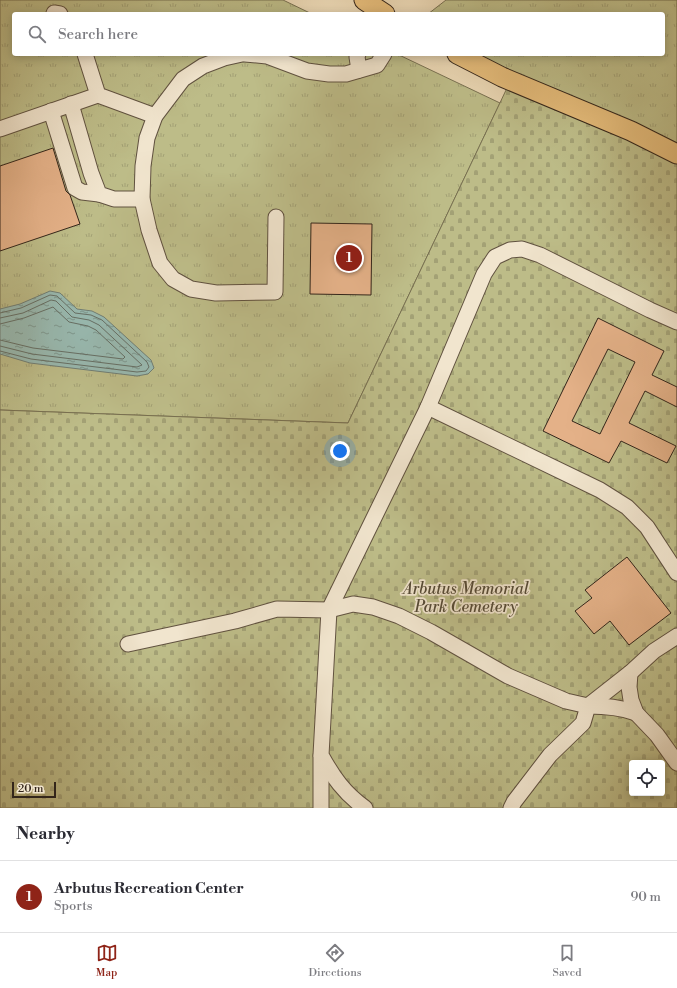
<!DOCTYPE html>
<html lang="en">
<head>
<meta charset="utf-8">
<style>
	body { margin:0; font-family:"Libre Bodoni",serif; background:#f7f7f7; color:#2b2b33 }
	.controls { position:absolute; right:12px; bottom:12px; display:grid; overflow:hidden; border-radius:4px; box-shadow:0 2px 10px #0003 }
	.controls button { width:36px; height:36px; display:grid; place-items:center; padding:0; border:0; border-bottom:1px solid #e1e1e2; background:#fff; color:#2b2b33; font:20px sans-serif }
	.scale { position:absolute; left:12px; bottom:10px; width:44px; box-sizing:border-box; padding-left:4px; border:2px solid #33251a; border-top:0; font-size:11px; line-height:14px; white-space:nowrap; color:#33251a; -webkit-text-stroke:3px #f1e5ce; paint-order:stroke }
	.you { position:absolute; left:340px; top:451px; width:14px; height:14px; margin:-10px; border:3px solid #fff; border-radius:50%; background:#1a73e8; box-shadow:0 0 0 6px #1a73e833 }
	.badge { display:grid; place-items:center; width:26px; height:26px; border-radius:50%; background:#8f2418; color:#fff; font-size:13px; font-weight:700 }
	.pin { position:absolute; translate:-50% -50%; border:2px solid #fff; box-shadow:0 1px 4px #0006 }
	.list { margin:0; padding:0; list-style:none }
	h2 { display:flex; justify-content:space-between; align-items:center; height:52px; margin:0; padding:0 16px; font-size:17px }
	h2 small { font-size:13px; font-weight:400; color:#7c7c81 }
	.list li { display:grid; grid-template-columns:26px 1fr auto; gap:12px; align-items:center; box-sizing:border-box; height:72px; padding:0 16px; border-top:1px solid #e1e1e2 }
	.list b { display:block; font-size:15px; white-space:nowrap }
	.list p { margin:0; font-size:13px; white-space:nowrap; color:#7c7c81 }
	.list em { font-size:13px; font-style:normal; color:#7c7c81 }
	.icon { flex:none; width:22px; height:22px; fill:none; stroke:currentColor; stroke-width:2; stroke-linecap:round; stroke-linejoin:round }
	.map { position:relative; flex:none; width:677px; height:808px; overflow:hidden }
	.search { position:absolute; background:#fff; box-shadow:0 2px 10px #0003; left:12px; right:12px; top:12px; height:44px; display:flex; align-items:center; gap:10px; box-sizing:border-box; padding:0 14px; border-radius:4px; color:#7c7c81; font-size:15px }
	.sheet { height:124px; background:#fff }
	nav { display:flex; justify-content:space-around; align-items:center; box-sizing:border-box; height:56px; border-top:1px solid #e1e1e2; background:#fff; font-size:11px; color:#7c7c81 }
	nav a { display:grid; justify-items:center; gap:2px }
	nav .on { color:#8f2418 }
	.map>svg:first-child { display:block }
	.grass { fill:url(#grass-tufts); stroke:#787051 }
	.cemetery { fill:url(#cemetery-stones); stroke:#787051; fill-rule:evenodd }
	.water { fill:url(#water-ripples); stroke:#707e74 }
	.lines { fill:none; stroke-linecap:round; stroke-linejoin:round }
	.shore { stroke:#666f65; stroke-width:1 }
	.building { fill:#e4b188; stroke:#33251a; fill-rule:evenodd }
	.minor-casing { stroke:#615240; stroke-width:17 }
	.major-casing { stroke:#33251a; stroke-width:21 }
	.minor { stroke:#f1e5ce; stroke-width:15 }
	.major { stroke:#e5bc7a; stroke-width:19 }
	.labels { text-anchor:middle; stroke-width:3.5; stroke-linejoin:round; paint-order:stroke }
	.park-label { font-size:16px; font-style:italic; fill:#564b36; stroke:#f1e5ce }
</style>
</head>
<body>
<div class="map">
<svg width="677" height="808" viewBox="0 0 677 808">
	<defs>
		<pattern id="grass-tufts" width="24" height="20" patternUnits="userSpaceOnUse"><rect width="24" height="20" fill="#bdbc88"/><path d="M3 7l-1-3M5 7V3M7 7l1-3M15 17l-1-3M17 17v-4M19 17l1-3" fill="none" stroke="#a3a175"/></pattern>
		<pattern id="cemetery-stones" width="16" height="16" patternUnits="userSpaceOnUse"><rect width="16" height="16" fill="#bdbc88"/><path d="M2 7V4a2 2 0 0 1 4 0v3zM10 15v-3a2 2 0 0 1 4 0v3z" fill="#a3a175"/></pattern>
		<pattern id="water-ripples" width="26" height="14" patternUnits="userSpaceOnUse"><rect width="26" height="14" fill="#98b9b0"/><path d="M2 4q2-2 4 0t4 0M15 11q2-2 4 0t4 0" fill="none" stroke="#7d968e"/></pattern>
	</defs>
	<rect width="100%" height="100%" fill="#ead7b4"/>
	<filter id="stains"><feTurbulence type="fractalNoise" baseFrequency=".005" numOctaves="4"/><feColorMatrix values="0 0 0 0 .2 0 0 0 0 .09 0 0 0 0 .02 0 0 0 .5 -.17"/></filter>
	<radialGradient id="worn" r=".72"><stop offset=".6" stop-color="#630" stop-opacity="0"/><stop offset="1" stop-color="#630" stop-opacity=".3"/></radialGradient>
	<g class="grass">
		<polygon points="0,0 283,0 312,14 14,14 14,54 397,54 500,103 348,423 0,410"/>
		<polygon points="446,0 677,0 677,143 638,124 517,74 477,54 663,54 663,14 428,14"/>
	</g>
	<path class="cemetery" d="M507 88 626 139 677 162V808H0V410L348 423ZM632 763H662V793H632Z"/>
	<polygon class="water" points="50,291 60,293 77,309 92,311 104,317 151,360 154,368 148,374 137,376 30,363 0,354 0,309 20,304"/>
	<g class="lines">
		<g class="shore">
			<polyline points="0,313 21,308 50,295 57,296 75,313 91,315 102,320 147,362 149,367 146,371 137,372 31,359 0,351"/>
			<polyline points="0,318 23,313 51,300 56,301 72,317 89,320 99,325 142,365 137,367 32,354 0,346"/>
			<polyline points="0,324 24,318 53,307 69,322 88,326 96,330 125,357 123,359 33,348 0,340"/>
		</g>
	</g>
	<g class="building">
		<polygon points="53,148 66,191 70,195 80,224 0,251 0,166"/>
		<polygon points="311,223 372,224 371,295 310,294"/>
		<path d="M598 318 664 351 652 375 677 387V407L645 391 629 423 676 446 667 463 621 441 609 463 543 431ZM608 349 635 362 600 434 572 421Z"/>
		<polygon points="627,557 671,613 629,645 610,621 594,634 575,611 592,598 585,590"/>
	</g>
	<g class="lines">
		<g class="minor-casing">
			<g id="minor">
				<polyline points="54,13 60,14"/>
				<polyline points="85,54 98,95 155,116"/>
				<polyline points="242,54 224,58 203,66 183,79 155,116 147,138 143,166 142,199 149,230 160,263 173,279 191,289 216,293 275,292 276,217"/>
				<polyline points="245,54 267,56 307,71 329,74 346,74 377,65 384,54"/>
				<polyline points="358,54 357,57 359,70"/>
				<polyline points="71,104 91,173 99,194 114,199 142,199"/>
				<polyline points="51,111 75,188 82,192 99,194"/>
				<polyline points="0,129 98,95"/>
				<polyline points="428,407 600,490 627,507 647,527 677,573"/>
				<polyline points="128,644 235,621 277,609 329,610 353,604 373,607 399,616 431,632 508,676 566,701 588,706 630,673 654,651 677,636"/>
				<polyline points="630,673 629,687 631,700 636,713 657,735 677,763"/>
				<polyline points="321,808 321,756"/>
				<path d="M365 808C344 793 333 777 321 755L329 610 428 407 484 274 495 257 510 250 522 249 540 255 650 310 677 322"/>
				<path d="M511 808 514 802 550 755 583 723 588 706C606 706 620 707 636 713"/>
			</g>
		</g>
		<g class="major-casing">
			<g id="major">
				<polyline points="364,0 385,14"/>
				<polyline points="457,54 502,77 631,131 677,154"/>
			</g>
		</g>
		<use href="#minor" class="minor"/>
		<use href="#major" class="major"/>
	</g>
	<g class="labels">
		<g class="park-label">
			<text x="466" y="594">Arbutus Memorial<tspan x="466" dy="18">Park Cemetery</tspan></text>
		</g>
	</g>
	<rect width="100%" height="100%" filter="url(#stains)"/>
	<rect width="100%" height="100%" fill="url(#worn)"/>
</svg>
<div class="controls">
<button><svg class="icon" aria-label="locate" viewBox="0 0 24 24"><circle cx="12" cy="12" r="6"/><path d="M12 2v4M12 18v4M2 12h4M18 12h4"/></svg></button>
</div>
<div class="scale">20 m</div>
<div class="you"></div>
<div class="pin badge" style="left:349px;top:258px">1</div>
<div class="search"><svg class="icon" aria-label="search" viewBox="0 0 24 24"><circle cx="10" cy="10" r="6"/><path d="M15 15l6 6"/></svg>Search here</div>
</div>
<section class="sheet">
<h2>Nearby<small></small></h2>
<ul class="list">
<li><span class="badge">1</span><div><b>Arbutus Recreation Center</b><p>Sports</p></div><em>90 m</em></li>
</ul>
</section>
<nav>
<a class="on"><svg class="icon" aria-label="map" viewBox="0 0 24 24"><path d="M3 6l6-2 6 2 6-2v14l-6 2-6-2-6 2zM9 4v14M15 6v14"/></svg>Map</a>
<a><svg class="icon" aria-label="directions" viewBox="0 0 24 24"><path d="M12 3l9 9-9 9-9-9zM9 14v-3h6M13 9l2 2-2 2"/></svg>Directions</a>
<a><svg class="icon" aria-label="saved" viewBox="0 0 24 24"><path d="M7 4h10v16l-5-4-5 4z"/></svg>Saved</a>
</nav>
</body>
</html>
